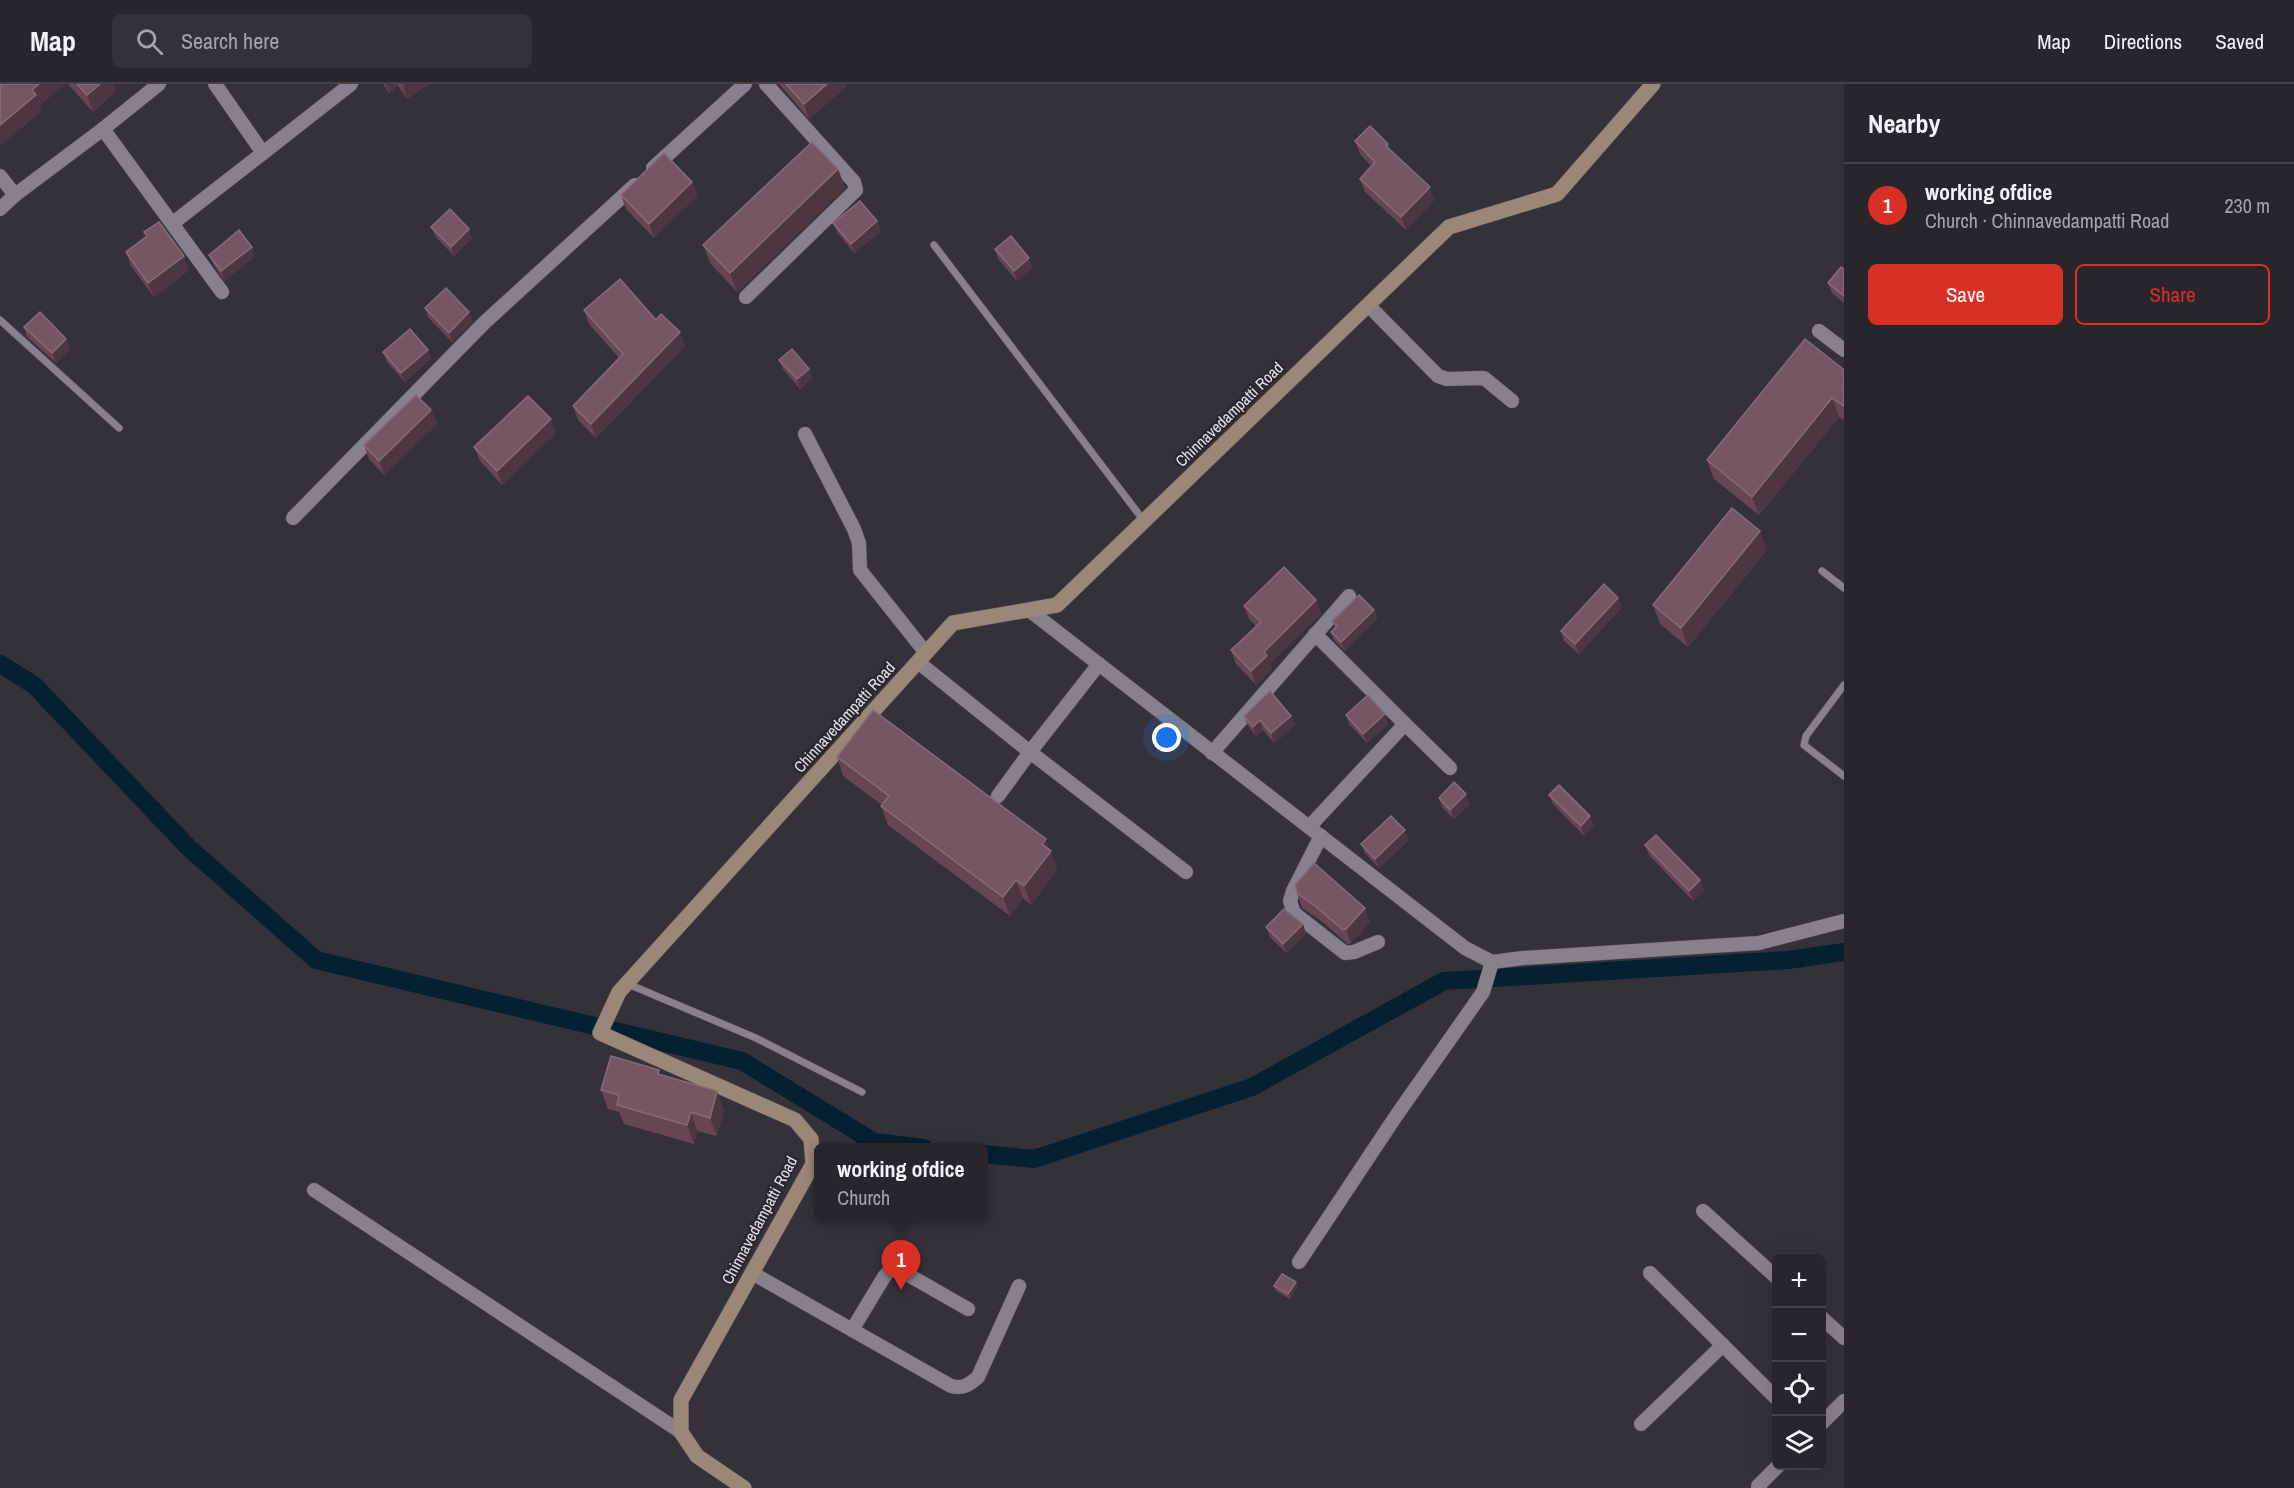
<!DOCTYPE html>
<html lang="en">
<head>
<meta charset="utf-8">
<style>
	body { margin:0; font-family:"Archivo Narrow",sans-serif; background:#343137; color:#f1f3f6 }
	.controls { position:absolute; right:18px; bottom:18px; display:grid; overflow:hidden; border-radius:9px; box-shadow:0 6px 24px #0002 }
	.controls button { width:54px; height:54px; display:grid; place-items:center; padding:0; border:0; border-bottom:2px solid #444247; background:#28252b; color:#f1f3f6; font:30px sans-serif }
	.you { position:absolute; left:1167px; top:654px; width:21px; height:21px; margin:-15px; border:4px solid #fff; border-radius:50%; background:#1a73e8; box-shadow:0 0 0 9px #1a73e833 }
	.badge { display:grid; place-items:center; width:39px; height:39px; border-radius:50%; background:#d93025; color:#fff; font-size:20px; font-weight:700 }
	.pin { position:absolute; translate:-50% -50px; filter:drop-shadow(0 2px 3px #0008) }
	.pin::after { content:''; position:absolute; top:32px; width:21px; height:18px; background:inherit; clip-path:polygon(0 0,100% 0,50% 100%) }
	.popup { position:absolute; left:814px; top:1059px; width:174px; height:78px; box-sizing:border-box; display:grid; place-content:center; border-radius:9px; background:#28252b; filter:drop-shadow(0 2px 4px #0005); font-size:20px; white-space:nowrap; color:#a5a5a9 }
	.popup b { font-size:22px; color:#f1f3f6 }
	.popup::after { content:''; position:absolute; left:50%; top:100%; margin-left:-12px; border:12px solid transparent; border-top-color:#28252b }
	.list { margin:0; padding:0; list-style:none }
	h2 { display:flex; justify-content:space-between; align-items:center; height:78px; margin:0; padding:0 24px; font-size:26px }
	h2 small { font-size:20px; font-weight:400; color:#a5a5a9 }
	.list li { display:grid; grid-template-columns:39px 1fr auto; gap:18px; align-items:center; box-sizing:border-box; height:84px; padding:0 24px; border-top:2px solid #444247 }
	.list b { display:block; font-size:22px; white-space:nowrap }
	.list p { margin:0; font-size:20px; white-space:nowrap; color:#a5a5a9 }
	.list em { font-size:20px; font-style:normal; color:#a5a5a9 }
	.actions { display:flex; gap:12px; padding:18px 24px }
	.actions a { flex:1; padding:14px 0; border:2px solid #d93025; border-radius:9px; text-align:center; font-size:21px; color:#d93025 }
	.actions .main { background:#d93025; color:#fff }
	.icon { flex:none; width:33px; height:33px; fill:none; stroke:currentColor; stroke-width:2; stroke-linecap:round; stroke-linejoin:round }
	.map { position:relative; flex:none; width:1844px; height:1404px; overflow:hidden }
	header { display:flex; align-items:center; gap:36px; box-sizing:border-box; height:84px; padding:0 30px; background:#28252b; border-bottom:2px solid #444247 }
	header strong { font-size:28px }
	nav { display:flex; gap:33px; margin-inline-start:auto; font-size:21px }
	.search { width:420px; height:54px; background:#343137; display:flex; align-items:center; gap:15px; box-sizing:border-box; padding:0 21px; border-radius:9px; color:#a5a5a9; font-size:22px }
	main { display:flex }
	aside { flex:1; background:#28252b }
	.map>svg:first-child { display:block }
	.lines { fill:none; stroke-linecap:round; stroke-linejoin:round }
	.canal { stroke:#032130; stroke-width:18 }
	.lane-casing { stroke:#514d55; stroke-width:8 }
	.street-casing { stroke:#514d55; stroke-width:15 }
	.secondary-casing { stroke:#514d55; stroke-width:16 }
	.lane { stroke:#86818c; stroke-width:7 }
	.street { stroke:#86818c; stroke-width:14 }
	.secondary { stroke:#9a8777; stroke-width:15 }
	.wall { fill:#674551 }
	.shaded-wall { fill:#4e3641 }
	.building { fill:#755662; stroke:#866c77; stroke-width:1.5 }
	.labels { text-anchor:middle; stroke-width:4.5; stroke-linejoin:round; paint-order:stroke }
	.street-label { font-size:16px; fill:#e5e2e8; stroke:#2b272f }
</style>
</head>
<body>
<header>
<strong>Map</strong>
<div class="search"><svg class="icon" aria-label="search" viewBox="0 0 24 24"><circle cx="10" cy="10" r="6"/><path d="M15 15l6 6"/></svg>Search here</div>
<nav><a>Map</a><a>Directions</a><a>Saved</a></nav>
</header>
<main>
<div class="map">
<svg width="1844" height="1404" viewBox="0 0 1844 1404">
	<rect width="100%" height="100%" fill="#353139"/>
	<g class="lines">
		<g class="canal">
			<polyline points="0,580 34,601 188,763 316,876 742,977 874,1058 924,1064"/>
			<polyline points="984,1070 1034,1075 1252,1003 1444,897 1788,876 1844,868"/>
		</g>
		<g class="lane-casing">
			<g id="lane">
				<polyline points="934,161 1144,437"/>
				<polyline points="0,236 119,344"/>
				<polyline points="1822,487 1844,504"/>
				<polyline points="1844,601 1806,652 1804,661 1844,692"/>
				<polyline points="628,900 756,954 862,1008"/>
			</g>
		</g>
		<g class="street-casing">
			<g id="street">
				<polyline points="215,0 263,69 351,0"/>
				<polyline points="103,45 222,208"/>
				<polyline points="653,84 745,0"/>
				<polyline points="0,92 15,111 0,125"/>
				<polyline points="15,111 103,45 159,0"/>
				<polyline points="173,139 263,69"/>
				<polyline points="746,213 856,106 854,98 766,0"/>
				<polyline points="1368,221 1438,292 1447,295 1484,294 1512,317"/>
				<polyline points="1819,247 1844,266"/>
				<polyline points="805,350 854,445 859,459 860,486 926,569"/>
				<polyline points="293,434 484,239 635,101"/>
				<polyline points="1029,526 1465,864 1492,878 1523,874 1759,859 1844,837"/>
				<polyline points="918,578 1030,668 1099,580"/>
				<polyline points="1405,640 1450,684"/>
				<polyline points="1212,669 1349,512"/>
				<polyline points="998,712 1030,668 1186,788"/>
				<polyline points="1309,743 1405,640 1315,550"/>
				<polyline points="1321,752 1293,807 1290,817 1294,829 1345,869 1354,868 1378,858"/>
				<polyline points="314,1106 681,1348"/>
				<polyline points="1703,1127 1776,1193"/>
				<polyline points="1299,1178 1396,1032 1483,908 1492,878"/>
				<path d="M752 1189 951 1302C963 1305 969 1301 978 1293L1019 1202"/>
				<polyline points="1650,1189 1776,1314"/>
				<polyline points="1822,1234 1844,1254"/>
				<polyline points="852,1246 884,1193 889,1187 898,1185 968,1225"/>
				<polyline points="1822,1339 1844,1317"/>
				<polyline points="1641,1340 1723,1261"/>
				<polyline points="1760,1404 1758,1402 1778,1382"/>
			</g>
		</g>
		<g class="secondary-casing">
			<polyline id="secondary" points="744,1404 697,1372 681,1348 681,1316 813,1080 811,1055 795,1036 600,949 619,908 953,539 1057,521 1449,143 1557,110 1653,0"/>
		</g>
		<use href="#lane" class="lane"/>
		<use href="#street" class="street"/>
		<use href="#secondary" class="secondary"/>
	</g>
	<g class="wall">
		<polygon points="68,0 113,0 116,7 93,28"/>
		<polygon points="383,0 429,0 407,15 398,2 389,9"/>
		<polygon points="779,0 845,0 846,3 809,35"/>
		<polygon points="1355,57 1388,60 1390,67 1434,116 1406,146 1365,108 1360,95 1371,82 1360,70"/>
		<polygon points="838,85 845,104 737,208 710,179 703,161"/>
		<polygon points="692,98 697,112 654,154 626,125 621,111"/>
		<polygon points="877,137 881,147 854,169 837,148 833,139"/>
		<polygon points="431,143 469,145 472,154 454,172 435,152"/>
		<polygon points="144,148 189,186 154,213 131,182 126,168 146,153"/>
		<polygon points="995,165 1033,184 1017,197 998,175"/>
		<polygon points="209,171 255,172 225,197 213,180"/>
		<polygon points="1844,185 1844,219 1832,209 1828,199"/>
		<polygon points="425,224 469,228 473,238 452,258 428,233"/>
		<polygon points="584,226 685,262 596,354 578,336 573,322 619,274 589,240"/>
		<polygon points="24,243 66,255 70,265 56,279 27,253"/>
		<polygon points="428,266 431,275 405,298 387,278 383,268"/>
		<polygon points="779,276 809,285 812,294 800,305 783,285"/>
		<polygon points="1844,286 1844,336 1839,333 1759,431 1714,395 1707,376"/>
		<polygon points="431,326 437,340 384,391 369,375 364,361"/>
		<polygon points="556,349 502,401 480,377 474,363"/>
		<polygon points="1767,466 1688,563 1660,540 1653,521"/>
		<polygon points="1316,516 1321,530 1270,579 1272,585 1256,601 1236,580 1231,566 1256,542 1249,535 1244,522"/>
		<polygon points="1622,523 1579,570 1564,557 1561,547"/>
		<polygon points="1374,526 1377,534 1345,567 1334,556 1331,548 1335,544 1332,537"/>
		<polygon points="1346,631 1388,640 1367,659 1349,640"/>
		<polygon points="1244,632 1291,632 1295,641 1274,659 1263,646 1256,652 1248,642"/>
		<polygon points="837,673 1049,766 1057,786 1031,821 1023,814 1010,832 888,741 881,722 882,721 843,692"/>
		<polygon points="1549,711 1594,742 1584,752 1553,720"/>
		<polygon points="1439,714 1470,720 1454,735 1442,723"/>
		<polygon points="1409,756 1379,784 1365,769 1361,760"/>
		<polygon points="1645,761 1700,796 1704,806 1693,817 1649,771"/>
		<polygon points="1297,809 1370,838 1351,859 1348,860 1320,836 1302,824"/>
		<polygon points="1303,840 1306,850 1286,869 1270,853 1266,843"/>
		<polygon points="661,991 724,1026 717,1052 697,1047 694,1060 624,1040 619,1028 608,1025 601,1006"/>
		<polygon points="1274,1202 1297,1203 1290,1215 1276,1207"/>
	</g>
	<g class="shaded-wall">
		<polygon points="39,0 66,0 40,21 42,27 0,62 0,41 32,6"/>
		<polygon points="100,0 113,0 116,7 93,28 87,11"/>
		<polygon points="386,0 398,0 398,2 389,9"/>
		<polygon points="405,0 429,0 407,15 403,2"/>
		<polygon points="827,0 845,0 846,3 809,35 804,20"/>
		<polygon points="838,85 845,104 737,208 730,189"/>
		<polygon points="692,98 697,112 654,154 649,140"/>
		<polygon points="1430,103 1434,116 1406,146 1401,133"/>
		<polygon points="877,137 881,147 854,169 851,160"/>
		<polygon points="469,145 472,154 454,172 451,163"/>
		<polygon points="252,163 255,172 225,197 221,187"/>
		<polygon points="184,172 189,186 154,213 148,199"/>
		<polygon points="1029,174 1033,184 1017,197 1014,187"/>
		<polygon points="469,228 473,238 452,258 449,249"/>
		<polygon points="680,248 685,262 596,354 591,340"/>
		<polygon points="66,255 70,265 56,279 52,269"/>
		<polygon points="428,266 431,275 405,298 401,289"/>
		<polygon points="809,285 812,294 800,305 797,295"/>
		<polygon points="1832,314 1839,333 1759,431 1752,413"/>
		<polygon points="431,326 437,340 384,391 379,377"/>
		<polygon points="551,335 556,349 502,401 497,387"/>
		<polygon points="1760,447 1767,466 1688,563 1681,544"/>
		<polygon points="1618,514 1622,523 1579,570 1575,560"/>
		<polygon points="1316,516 1321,530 1270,579 1272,585 1256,601 1251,587 1264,568"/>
		<polygon points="1374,526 1377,534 1345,567 1341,558"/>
		<polygon points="1385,630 1388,640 1367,659 1363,650"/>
		<polygon points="1291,632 1295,641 1274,659 1271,649"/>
		<polygon points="1260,636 1263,646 1256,652 1253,643"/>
		<polygon points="1466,710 1470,720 1454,735 1450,726"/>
		<polygon points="1590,732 1594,742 1584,752 1581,742"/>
		<polygon points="1405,746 1409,756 1379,784 1375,775"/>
		<polygon points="1046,755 1057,786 1031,821 1024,802 1042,760"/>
		<polygon points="1016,796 1023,814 1010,832 1003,813"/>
		<polygon points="1700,796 1704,806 1693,817 1689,807"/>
		<polygon points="1365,824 1370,838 1351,859 1346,845"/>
		<polygon points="1303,840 1306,850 1286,869 1283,860"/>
		<polygon points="717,1007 724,1026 717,1052 710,1034"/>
		<polygon points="691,1028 697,1047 694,1060 687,1041"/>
		<polygon points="1296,1198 1297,1203 1290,1215 1288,1210"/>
	</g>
	<g class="building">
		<polygon points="0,0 39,0 32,6 36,11 0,41"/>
		<polygon points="77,0 100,0 87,11"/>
		<polygon points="786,0 827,0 804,20"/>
		<polygon points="1370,42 1388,60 1386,62 1430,103 1401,133 1360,95 1375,78 1355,57"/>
		<polygon points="812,58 838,85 730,189 703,161"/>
		<polygon points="664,69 692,98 649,140 621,111"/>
		<polygon points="860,117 877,137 851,160 833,139"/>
		<polygon points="450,125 469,145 451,163 431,143"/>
		<polygon points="159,138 184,172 148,199 126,168 147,152 144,148"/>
		<polygon points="239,146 252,163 221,187 209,171"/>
		<polygon points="1011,152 1029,174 1014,187 995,165"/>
		<polygon points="1841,183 1844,185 1844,212 1828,199"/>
		<polygon points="620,195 656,236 661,230 680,248 591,340 573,322 623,270 584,226"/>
		<polygon points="446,204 469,228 449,249 425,224"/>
		<polygon points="40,228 66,255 52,269 24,243"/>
		<polygon points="410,245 428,266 401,289 383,268"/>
		<polygon points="1805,255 1844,286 1844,300 1843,302 1844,302 1844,322 1832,314 1752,413 1707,376"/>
		<polygon points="792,265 809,285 797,295 779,276"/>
		<polygon points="416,311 431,326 379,377 364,361"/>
		<polygon points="528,312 551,335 497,387 474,363"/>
		<polygon points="1732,424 1760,447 1681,544 1653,521"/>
		<polygon points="1284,483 1316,516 1264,568 1267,572 1251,587 1231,566 1261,538 1244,522"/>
		<polygon points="1604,500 1618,514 1575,560 1561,547"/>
		<polygon points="1359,511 1374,526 1341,558 1331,548 1337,542 1332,537"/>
		<polygon points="1270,607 1291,632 1271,649 1260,636 1253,643 1244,632"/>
		<polygon points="1368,611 1385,630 1363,650 1346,631"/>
		<polygon points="873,626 1046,755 1042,760 1051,767 1024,802 1016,796 1003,813 881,722 889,712 837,673"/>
		<polygon points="1454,698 1466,710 1450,726 1439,714"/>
		<polygon points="1559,701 1590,732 1581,742 1549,711"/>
		<polygon points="1391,732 1405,746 1375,775 1361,760"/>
		<polygon points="1656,751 1700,796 1689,807 1645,761"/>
		<polygon points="1314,779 1365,824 1346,845 1343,846 1315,822 1297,809 1295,801"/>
		<polygon points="1284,825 1303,840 1283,860 1266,843"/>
		<polygon points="611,972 659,986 658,990 717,1007 710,1034 691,1028 687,1041 617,1021 619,1011 601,1006"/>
		<polygon points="1282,1190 1296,1198 1288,1210 1274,1202"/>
	</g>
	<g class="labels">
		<g class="street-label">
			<text transform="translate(1229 330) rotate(-44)" y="6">Chinnavedampatti Road</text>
			<text transform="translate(844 633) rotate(-48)" y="6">Chinnavedampatti Road</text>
			<text transform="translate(759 1136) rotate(-62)" y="6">Chinnavedampatti Road</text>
		</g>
	</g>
</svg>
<div class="controls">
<button>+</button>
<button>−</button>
<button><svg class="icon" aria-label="locate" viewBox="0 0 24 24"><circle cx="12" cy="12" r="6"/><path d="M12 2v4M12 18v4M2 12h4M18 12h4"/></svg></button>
<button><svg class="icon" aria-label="layers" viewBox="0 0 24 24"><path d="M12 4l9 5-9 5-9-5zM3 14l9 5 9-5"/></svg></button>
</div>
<div class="you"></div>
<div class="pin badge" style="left:901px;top:1206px">1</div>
<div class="popup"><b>working ofdice</b>Church</div>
</div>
<aside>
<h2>Nearby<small></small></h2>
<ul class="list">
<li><span class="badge">1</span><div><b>working ofdice</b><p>Church · Chinnavedampatti Road</p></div><em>230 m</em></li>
</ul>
<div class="actions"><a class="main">Save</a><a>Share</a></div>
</aside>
</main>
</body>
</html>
